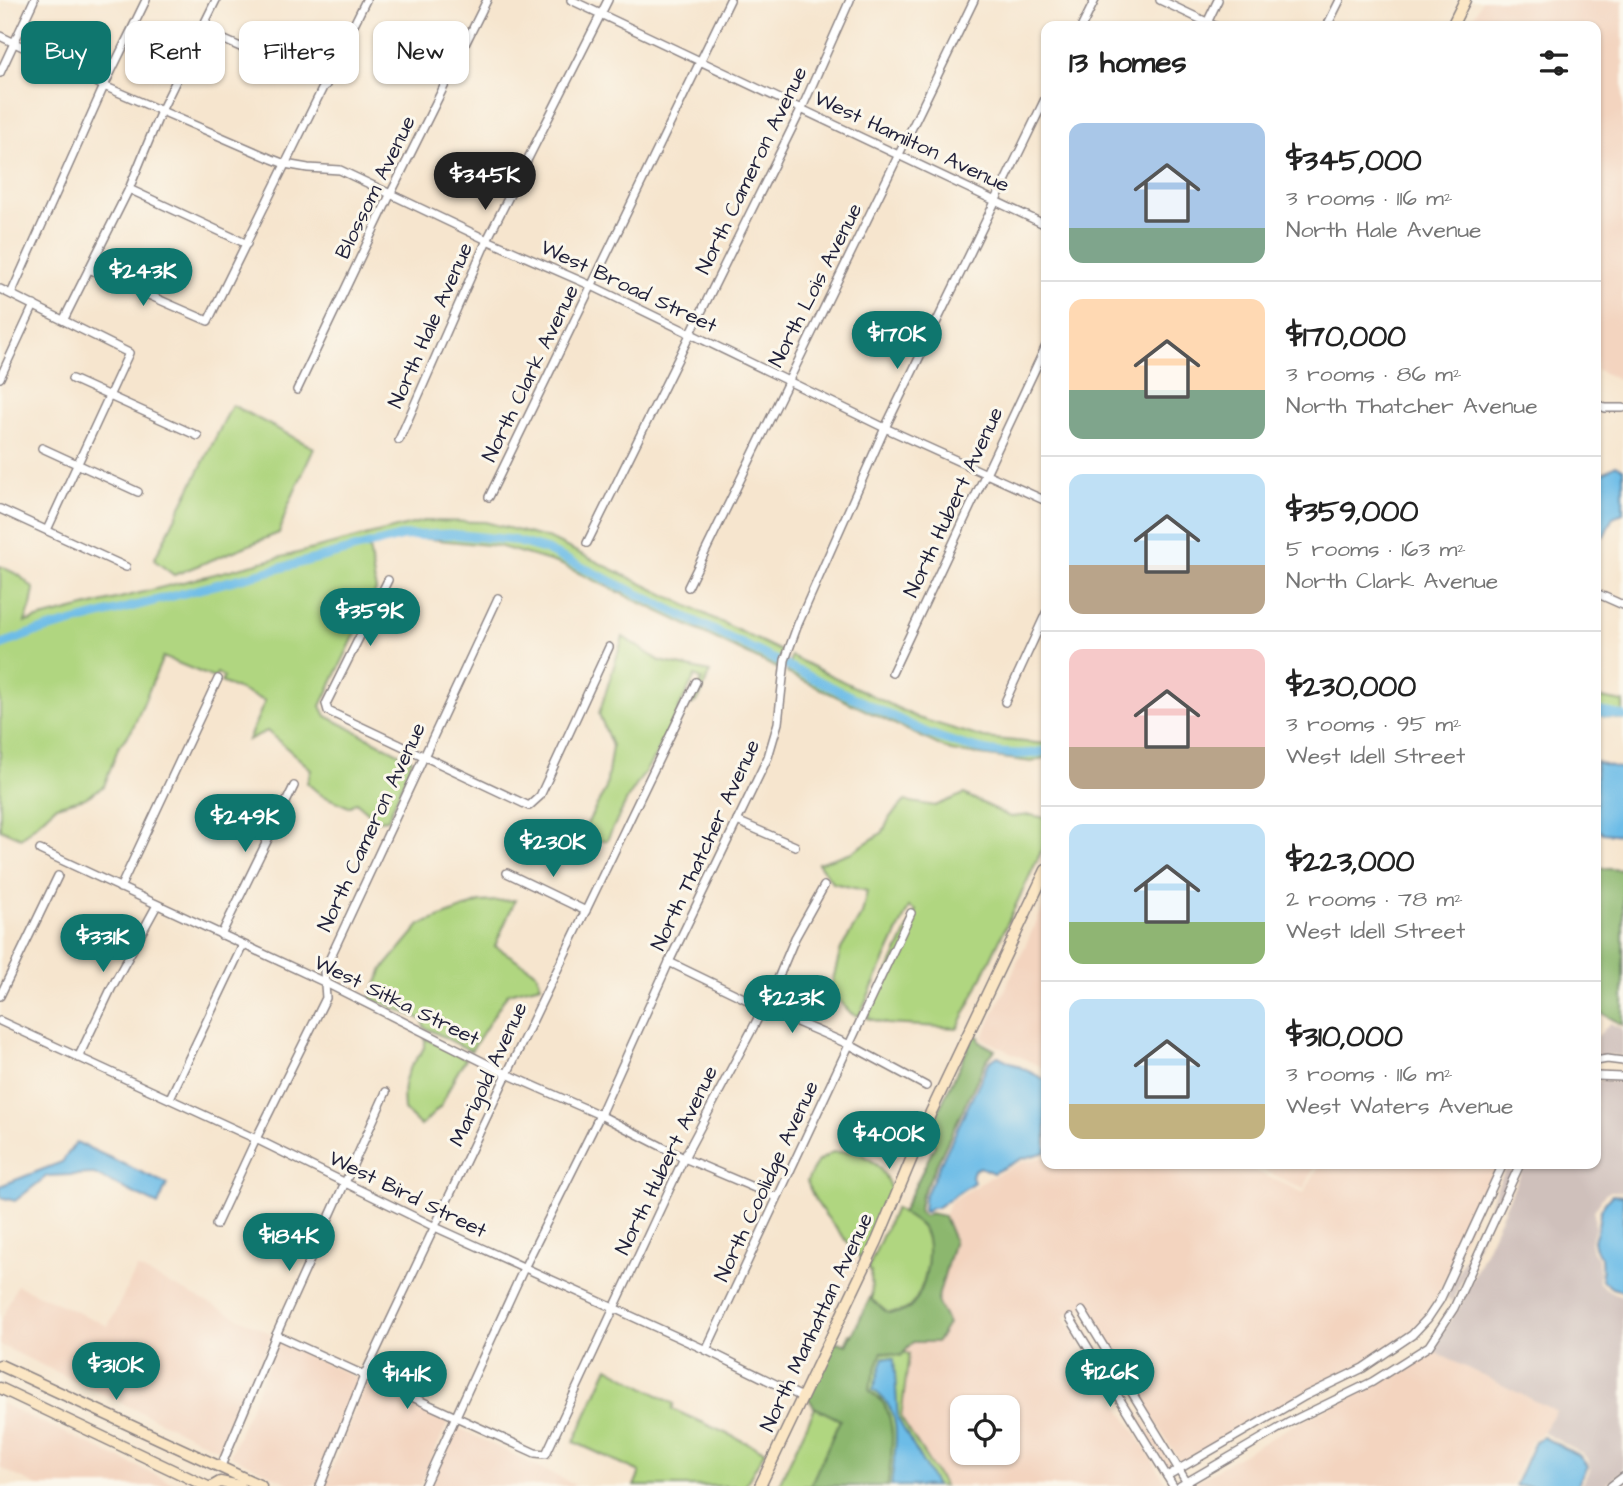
<!DOCTYPE html>
<meta charset="utf-8">
<style>
body{margin:0;font-family:"Architects Daughter",sans-serif;background:#f2f2f2;color:#222;height:100vh;display:flex;flex-direction:column;font-size:26px;white-space:nowrap}
*{box-sizing:border-box;margin:0}
p{font-size:23px;color:#767676}
.icon{flex:none;width:38px;height:38px;fill:none;stroke:currentColor;stroke-width:2;stroke-linecap:round;stroke-linejoin:round}
.map{position:relative;flex:1;overflow:hidden}
.panel{position:absolute;left:1041px;top:21px;width:560px;height:1148px;display:flex;flex-direction:column;background:#fff;border-radius:14px;box-shadow:0 2px 5px #0004}
.panel>*{flex:none}
.hud{position:absolute;left:21px;top:21px;width:665px;height:63px;display:flex;gap:14px}
.controls{position:absolute;left:950px;top:1395px;display:grid;gap:14px}
.controls a{display:grid;place-items:center;width:70px;height:70px;border-radius:14px;background:#fff;box-shadow:0 2px 5px #0004;font-size:35px}
.price{position:absolute;translate:-50% -60px;padding:0 16px;border-radius:24px;background:#0f766e;color:#fff;font-size:23px;line-height:46px;filter:drop-shadow(0 2px 4px #0008)}
.price::after{content:'';position:absolute;left:50%;top:42px;width:21px;height:16px;margin-left:-10px;background:inherit;clip-path:polygon(0 0,100% 0,50% 100%)}
.price.selected{background:#222;color:#fff}
ul{padding:0;list-style:none}
li{display:flex;align-items:center;gap:21px;height:175px;padding:0 28px}
li+li{border-top:2px solid #e0e0e0}
li span{display:grid;place-items:center;flex:none;width:196px;height:140px;border-radius:14px;color:#555}
li>.icon{margin-inline-start:auto}
span .icon{width:84px;height:84px;fill:#fffc;stroke-width:1}
li b{font-size:30px}
h2{display:flex;justify-content:space-between;align-items:center;height:84px;padding:0 28px;font-size:30px}
.tag{padding:0 24px;border-radius:14px;background:#fff;box-shadow:0 2px 5px #0004;font-size:24px;line-height:63px}
.tag.selected{background:#0f766e;color:#fff}
.map>svg:first-child{display:block}
</style>
<div class="map">
<svg width="1623" height="1486" viewBox="0 0 1623 1486">
<rect width="100%" height="100%" fill="#fbf7ec"/>
<filter id="ink" filterUnits="userSpaceOnUse"><feTurbulence type="fractalNoise" baseFrequency=".0143" numOctaves="2"/><feDisplacementMap in="SourceGraphic" scale="14" xChannelSelector="R" yChannelSelector="G"/><feConvolveMatrix kernelMatrix="1 2 1 2 8 2 1 2 1" color-interpolation-filters="sRGB"/></filter>
<filter id="wash" filterUnits="userSpaceOnUse"><feTurbulence type="fractalNoise" baseFrequency=".00686" numOctaves="4" result="noise"/><feDisplacementMap in="SourceGraphic" scale="28" xChannelSelector="R" yChannelSelector="G"/><feGaussianBlur stdDeviation="1.57" result="paint"/><feColorMatrix in="noise" values="0 0 0 0 0 0 0 0 0 0 0 0 0 0 0 0 0 1.4 0 .05"/><feComposite in="paint" operator="in"/></filter>
<g filter="url(#wash)">
<rect width="100%" height="100%" fill="#f6e5ce"/>
<g fill="#f3d4bf" fill-rule="evenodd">
<path d="M1482,0H1623V382L1596,369V26H1469Z"/>
<path d="M1046,901V1069L982,1039Z"/>
<path d="M1046,1156V1164H1240L1304,1193L1320,1164H1498L1436,1298L1425,1316L1410,1332L1362,1364L1304,1392L1180,1462L1083,1305L1076,1310L1172,1467L1169,1469L1071,1312L1064,1317L1168,1486H940L901,1417L900,1395L901,1356L913,1342L936,1301L949,1262L954,1240L944,1216L951,1201L991,1177L1022,1162ZM962,1407H1008V1452H962Z"/>
<path d="M1250,1164H1316L1304,1189Z"/>
<path d="M137,1268L272,1334L222,1451L0,1345V1323L17,1285L108,1326Z"/>
<path d="M278,1341L359,1379L316,1486H294L230,1455Z"/>
<path d="M1430,1350L1557,1411L1541,1434L1532,1440L1511,1486H1195L1193,1483L1290,1427L1373,1386Z"/>
<path d="M366,1382L448,1422L420,1486H325Z"/>
<path d="M0,1403L179,1486H38L0,1468Z"/>
<path d="M455,1426L577,1486H429Z"/>
</g>
<g fill="#cfc0bb">
<path d="M1610,1023L1623,1029V1056L1608,1055L1596,1057V1038Z"/>
<path d="M1607,1080L1623,1082V1192L1611,1191L1604,1195L1594,1211L1595,1229L1590,1242L1592,1252L1598,1258L1599,1283L1611,1292L1623,1296V1471L1603,1486H1581L1590,1468L1588,1460L1582,1453L1542,1432L1556,1411L1430,1350L1460,1306L1525,1164H1596V1081Z"/>
<path d="M1508,1164H1515L1452,1302L1446,1298Z"/>
</g>
<g fill="#b0d680" stroke="#697c5e" stroke-width="2">
<path d="M232,405L314,448L288,506L279,533L174,575L154,560Z"/>
<path d="M424,521L485,522L550,539L783,652L779,669L560,564L498,546L408,537L369,548L376,590L321,706L326,716L412,760L388,819L377,820L356,802L349,807L321,795L307,783L311,769L267,731L248,740L265,701L221,682L224,677L217,673L214,678L163,657L132,730L119,746L104,786L85,798L56,806L21,838L0,829V566L19,575L34,589L31,606L25,622Z"/>
<path d="M623,637L660,661L710,672C704,683 702,702 690,705L702,680L695,676L656,755L628,798L607,840L525,850L516,822L566,829L586,826L606,788L612,746L599,714Z"/>
<path d="M791,656L918,718L984,738L1046,744V757L1032,762L951,751L787,673Z"/>
<path d="M1596,697L1623,702V720L1596,715Z"/>
<path d="M964,794L1010,817L1030,815L1046,818V841L958,1028L887,1024L867,1018L916,911L909,907L859,1016L852,1014L830,991L841,949L862,914L867,891L833,883L818,863L852,852L883,832L890,817L905,801L935,806Z"/>
<path d="M515,900L495,946L536,972L541,985L508,993L471,1051L424,1027L423,1020L370,998L383,969L420,925L480,902Z"/>
<path d="M425,1038L466,1059L455,1076L441,1106L421,1126L404,1110C403,1096 402,1083 409,1070C415,1059 427,1050 425,1038Z"/>
<path d="M833,1152C840,1153 849,1151 856,1153C876,1158 888,1176 892,1195L863,1261C844,1235 816,1211 807,1181L817,1162Z"/>
<path d="M895,1208C904,1214 915,1220 922,1228C936,1245 925,1295 908,1308C903,1313 894,1312 887,1313L872,1300L871,1272L868,1268Z"/>
<path d="M850,1334L909,1354L901,1418L944,1486H778Z"/>
<path d="M608,1367L674,1404L672,1409L765,1451L745,1486H634L640,1472L574,1442Z"/>
</g>
<g fill="#8cb76e" stroke="#576c54" stroke-width="2">
<path d="M1596,868L1623,870V1025L1596,1010Z"/>
<path d="M974,1035L979,1037L980,1042L995,1050L986,1061L921,1197C920,1206 916,1212 925,1216L930,1213L944,1216L954,1240L937,1301L948,1324L937,1342H913L901,1356L882,1352L869,1389C872,1396 880,1398 884,1404C898,1429 890,1459 888,1486H810L840,1420L814,1407L807,1396L834,1341L847,1345L872,1294V1300L888,1313C892,1313 899,1313 904,1311C925,1303 934,1249 924,1230C920,1223 909,1218 902,1213L935,1145L926,1137Z"/>
</g>
<g fill="#6cbce7" stroke="#476f91" stroke-width="2">
<path d="M1616,465L1623,469V513L1613,517L1604,536L1596,538V471L1603,473Z"/>
<path d="M1596,762L1623,769L1621,835L1603,833L1596,828Z"/>
<path d="M998,1056L1046,1080V1152L1021,1159L993,1173L980,1167L974,1170L972,1176L974,1182L936,1208H930L926,1212L923,1211L924,1198L989,1062Z"/>
<path d="M76,1142L167,1184L158,1205L94,1174L47,1176L15,1201L0,1197V1186L62,1162Z"/>
<path d="M1612,1195L1623,1196V1291L1612,1288L1602,1280L1601,1257L1595,1249L1593,1241C1604,1221 1592,1215 1612,1195Z"/>
<path d="M884,1357L894,1359L898,1419L936,1486H891C894,1451 907,1412 873,1390Z"/>
<path d="M1543,1437L1580,1456L1587,1466L1577,1486H1515L1535,1441Z"/>
</g>
<g fill="none" stroke-linecap="round" stroke-linejoin="round">
<g stroke="#6cbce7" stroke-width="9">
<path d="M0,645L35,632L403,536L450,534L512,540L544,549L927,733C964,747 1007,760 1046,751"/>
<path d="M1596,711L1623,716"/>
</g>
</g>
</g>
<g filter="url(#ink)">
<g fill="none" stroke-linecap="round" stroke-linejoin="round">
<g stroke="#8c8484" stroke-width="10">
<g id="street">
<path d="M571,0L1046,225"/>
<path d="M1160,0L1215,26"/>
<path d="M1206,25L1218,0"/>
<path d="M1082,26L1095,0"/>
<path d="M1327,26L1340,0"/>
<path d="M202,30L326,85"/>
<path d="M0,36L104,86L272,159L285,164L308,168L340,170L487,240L592,286L885,428L1046,501"/>
<path d="M0,73L34,0"/>
<path d="M129,189L247,244"/>
<path d="M89,269L208,321L366,0"/>
<path d="M0,289L129,353L47,530"/>
<path d="M11,294L104,86L146,0"/>
<path d="M64,319L129,189L161,111L216,0"/>
<path d="M0,378L34,305"/>
<path d="M72,379L198,436"/>
<path d="M297,390L391,193L487,0"/>
<path d="M1596,403L1605,408H1623"/>
<path d="M399,440L487,240L608,0"/>
<path d="M42,448L138,492"/>
<path d="M489,497L730,0"/>
<path d="M0,509L126,567"/>
<path d="M587,543L802,108L850,0"/>
<path d="M388,580L326,704L328,711L529,806L540,796L609,647"/>
<path d="M688,587C782,390 880,196 974,0"/>
<path d="M1596,593L1623,605"/>
<path d="M892,673L1046,346"/>
<path d="M1005,702L1046,613"/>
<path d="M737,821L795,846"/>
<path d="M40,850L324,982L507,1074L600,1115L684,1158L776,1197"/>
<path d="M507,873L586,911"/>
<path d="M120,888L218,679"/>
<path d="M221,935L294,786"/>
<path d="M669,962L762,1007L850,1045L926,1086"/>
<path d="M0,996L58,876"/>
<path d="M0,1021L256,1139L435,1227L706,1350L802,1397"/>
<path d="M78,1058L112,987L157,905"/>
<path d="M1596,1061L1607,1059L1623,1061"/>
<path d="M1596,1076L1623,1077"/>
<path d="M170,1098L243,945"/>
<path d="M216,1225L256,1139L326,998L324,971L498,598"/>
<path d="M1082,1311L1189,1486"/>
<path d="M1070,1318L1173,1486"/>
<path d="M276,1335L535,1453L546,1454L684,1158L774,988L795,938L824,886"/>
<path d="M706,1350L911,913"/>
<path d="M221,1466L276,1335L386,1092"/>
<path d="M1167,1476L1305,1396L1363,1368L1412,1335L1428,1318L1440,1300L1503,1164"/>
<path d="M320,1486L364,1376L507,1074L696,682"/>
<path d="M424,1486L524,1268L600,1115L669,962L768,757L778,723L785,660L798,624L885,428L1046,97"/>
<path d="M1180,1486L1288,1423L1372,1382L1429,1346L1454,1308L1520,1164"/>
<path d="M1611,1486L1623,1477"/>
</g>
</g>
<g stroke="#8c8484" stroke-width="13">
<g id="secondary">
<path d="M1452,26L1465,0"/>
<path d="M0,1365L261,1486"/>
<path d="M0,1388L206,1486"/>
<path d="M213,1486L220,1482L240,1486"/>
<path d="M760,1486L877,1241L931,1112L1046,870"/>
</g>
</g>
<use href="#street" stroke="#fff" stroke-width="7"/>
<use href="#secondary" stroke="#fbe6c4" stroke-width="10"/>
</g>
</g>
<g text-anchor="middle" stroke-width="6" stroke-linejoin="round" paint-order="stroke">
<g font-size="21" fill="#22223b" stroke="#fbf7ec">
<text transform="translate(912 141) rotate(25)" y="7">West Hamilton Avenue</text>
<text transform="translate(751 170) rotate(-64)" y="7">North Cameron Avenue</text>
<text transform="translate(375 187) rotate(-64)" y="7">Blossom Avenue</text>
<text transform="translate(815 285) rotate(-63)" y="7">North Lois Avenue</text>
<text transform="translate(629 286) rotate(25)" y="7">West Broad Street</text>
<text transform="translate(430 325) rotate(-66)" y="7">North Hale Avenue</text>
<text transform="translate(530 373) rotate(-64)" y="7">North Clark Avenue</text>
<text transform="translate(953 502) rotate(-65)" y="7">North Hubert Avenue</text>
<text transform="translate(371 827) rotate(-65)" y="7">North Cameron Avenue</text>
<text transform="translate(705 845) rotate(-65)" y="7">North Thatcher Avenue</text>
<text transform="translate(397 1000) rotate(26)" y="7">West Sitka Street</text>
<text transform="translate(488 1074) rotate(-65)" y="7">Marigold Avenue</text>
<text transform="translate(666 1160) rotate(-64)" y="7">North Hubert Avenue</text>
<text transform="translate(766 1181) rotate(-65)" y="7">North Coolidge Avenue</text>
<text transform="translate(408 1194) rotate(26)" y="7">West Bird Street</text>
<text transform="translate(816 1322) rotate(-65)" y="7">North Manhattan Avenue</text>
</g>
</g>
</svg>
<div class="controls">
<a><svg class="icon" aria-label="locate" viewBox="0 0 24 24"><circle cx="12" cy="12" r="6"/><path d="M12 2v4M12 18v4M2 12h4M18 12h4"/></svg></a>
</div>
<b class="price selected" style="left:485px;top:212px">$345K</b>
<b class="price" style="left:143px;top:308px">$243K</b>
<b class="price" style="left:897px;top:371px">$170K</b>
<b class="price" style="left:370px;top:648px">$359K</b>
<b class="price" style="left:245px;top:854px">$249K</b>
<b class="price" style="left:553px;top:879px">$230K</b>
<b class="price" style="left:103px;top:974px">$331K</b>
<b class="price" style="left:792px;top:1035px">$223K</b>
<b class="price" style="left:889px;top:1171px">$400K</b>
<b class="price" style="left:289px;top:1273px">$184K</b>
<b class="price" style="left:116px;top:1402px">$310K</b>
<b class="price" style="left:1110px;top:1409px">$126K</b>
<b class="price" style="left:407px;top:1411px">$141K</b>
<div class="hud">
<a class="tag selected">Buy</a>
<a class="tag">Rent</a>
<a class="tag">Filters</a>
<a class="tag">New</a>
</div>
<section class="panel">
<h2>13 homes<svg class="icon" aria-label="filters" viewBox="0 0 24 24"><path d="M4 7h16M4 17h16"/><circle cx="9" cy="7" r="2"/><circle cx="15" cy="17" r="2"/></svg></h2>
<ul>
<li><span style="background:linear-gradient(#a9c7e8 75%,#7fa58c 0)"><svg class="icon" aria-label="home" viewBox="0 0 24 24"><path d="M3 11l9-7 9 7M6 9v11h12V9"/></svg></span><div><b>$345,000</b><p>3 rooms · 116 m²</p><p>North Hale Avenue</p></div></li>
<li><span style="background:linear-gradient(#ffd9b3 65%,#7fa58c 0)"><svg class="icon" aria-label="home" viewBox="0 0 24 24"><path d="M3 11l9-7 9 7M6 9v11h12V9"/></svg></span><div><b>$170,000</b><p>3 rooms · 86 m²</p><p>North Thatcher Avenue</p></div></li>
<li><span style="background:linear-gradient(#bfe0f5 65%,#b9a48a 0)"><svg class="icon" aria-label="home" viewBox="0 0 24 24"><path d="M3 11l9-7 9 7M6 9v11h12V9"/></svg></span><div><b>$359,000</b><p>5 rooms · 163 m²</p><p>North Clark Avenue</p></div></li>
<li><span style="background:linear-gradient(#f6c9c9 70%,#b9a48a 0)"><svg class="icon" aria-label="home" viewBox="0 0 24 24"><path d="M3 11l9-7 9 7M6 9v11h12V9"/></svg></span><div><b>$230,000</b><p>3 rooms · 95 m²</p><p>West Idell Street</p></div></li>
<li><span style="background:linear-gradient(#bfe0f5 70%,#8fb573 0)"><svg class="icon" aria-label="home" viewBox="0 0 24 24"><path d="M3 11l9-7 9 7M6 9v11h12V9"/></svg></span><div><b>$223,000</b><p>2 rooms · 78 m²</p><p>West Idell Street</p></div></li>
<li><span style="background:linear-gradient(#bfe0f5 75%,#c2b280 0)"><svg class="icon" aria-label="home" viewBox="0 0 24 24"><path d="M3 11l9-7 9 7M6 9v11h12V9"/></svg></span><div><b>$310,000</b><p>3 rooms · 116 m²</p><p>West Waters Avenue</p></div></li>
</ul>
</section>
</div>
